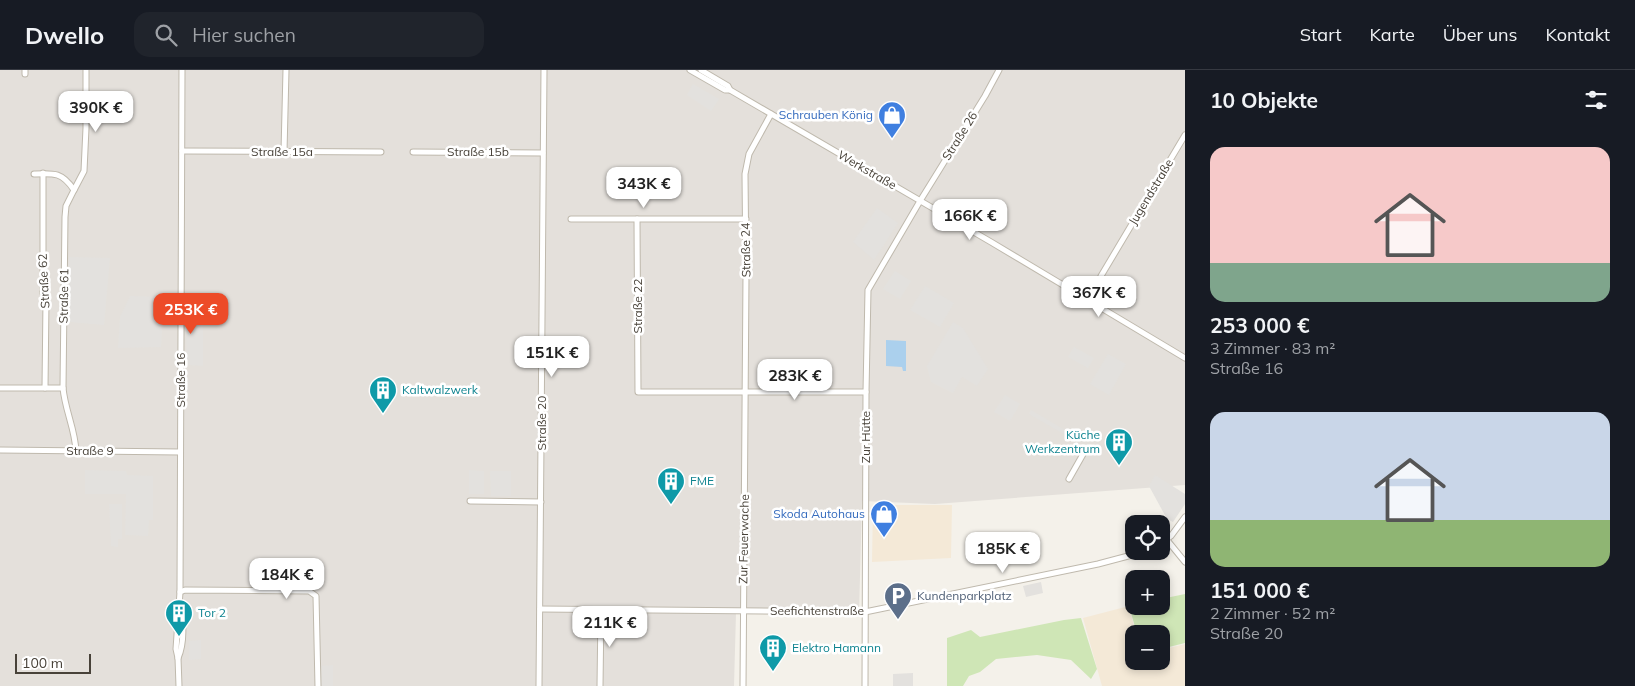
<!DOCTYPE html>
<html lang="de">
<meta charset="utf-8">
<style>
body{margin:0;font-family:Mulish,sans-serif;background:#20242c;color:#f1f3f6;height:100vh;display:flex;flex-direction:column;font-size:19px;white-space:nowrap}
*{box-sizing:border-box;margin:0}
p{font-size:16px;color:#9ea1a6}
.icon{flex:none;width:28px;height:28px;fill:none;stroke:currentColor;stroke-width:2;stroke-linecap:round;stroke-linejoin:round}
.map{position:relative;flex:1;overflow:hidden}
.details{display:flex;flex-direction:column;background:#171b24;width:450px}
.details>*{flex:none}
.controls{position:absolute;left:1125px;top:445px;display:grid;gap:10px}
.controls a{display:grid;place-items:center;width:45px;height:45px;border-radius:10px;background:#171b24;box-shadow:0 2px 8px #0003;font-size:25px}
.scale{position:absolute;left:15px;bottom:12px;width:76px;box-sizing:border-box;padding-left:5px;border:2px solid #484239;border-top:0;font-size:14px;line-height:18px;white-space:nowrap;color:#484239;-webkit-text-stroke:4px #fff;paint-order:stroke}
.price{position:absolute;translate:-50% -42px;padding:0 11px;border-radius:10px;background:#fff;color:#222;font-size:16px;line-height:32px;filter:drop-shadow(0 1px 2px #0008)}
.price::after{content:'';position:absolute;left:50%;top:30px;width:15px;height:11px;margin-left:-8px;background:inherit;clip-path:polygon(0 0,100% 0,50% 100%)}
.price.selected{background:#ed4b28;color:#fff}
ul{padding:0;list-style:none}
li{display:grid;align-content:center;gap:10px;height:265px;padding:0 25px}
li span{display:grid;place-items:center;height:155px;border-radius:15px;color:#555}
li>.icon{margin-inline-start:auto}
span .icon{width:90px;height:90px;fill:#fffc;stroke-width:1}
li b{font-size:21px}
h2{display:flex;justify-content:space-between;align-items:center;height:60px;padding:0 25px;font-size:21px}
header{display:flex;align-items:center;gap:30px;box-sizing:border-box;height:70px;padding:0 25px;background:#171b24;border-bottom:1px solid #363941}
header strong{font-size:24px}
nav{display:flex;gap:28px;margin-inline-start:auto;font-size:18px}
.search{width:350px;height:45px;background:#20242c;display:flex;align-items:center;gap:12px;box-sizing:border-box;padding:0 18px;border-radius:15px;color:#9ea1a6;font-size:19px}
main{display:flex;flex:1;min-height:0}
.map>svg:first-child{display:block}
</style>
<header>
<strong>Dwello</strong>
<div class="search"><svg class="icon" aria-label="search" viewBox="0 0 24 24"><circle cx="10" cy="10" r="6"/><path d="M15 15l6 6"/></svg>Hier suchen</div>
<nav><a>Start</a><a>Karte</a><a>Über uns</a><a>Kontakt</a></nav>
</header>
<main>
<div class="map">
<svg width="1185" height="616" viewBox="0 0 1185 616">
<rect width="100%" height="100%" fill="#f4f1ea"/>
<g fill="#f4e9d7">
<path d="M873,435H952L951,488L872,492Z"/>
<path d="M1129,536L1136,564H1134V591H1161V580L1185,574V616H1102L1083,548Z"/>
</g>
<path fill="#e4e0db" d="M0,0H1185V415L935,434L862,431L859,545L736,543L734,616H0Z"/>
<g fill="#cfe6b6">
<path d="M1185,524V573L1161,579V564H1137L1129,536H1161V529Z"/>
<path d="M1081,548L1097,599L1091,609L1071,590L1037,585L996,589L980,602L969,606L963,616H947V568L971,560L980,567L1064,550Z"/>
</g>
<g fill="#e3e1de">
<path d="M693,14L719,29L711,41L687,25Z"/>
<path d="M877,138L898,153L874,190L853,172Z"/>
<path d="M69,187L110,188L104,255L69,252Z"/>
<path d="M895,201L911,211L900,229L883,219Z"/>
<path d="M925,216L954,233L940,257L910,240Z"/>
<path d="M187,223H203V296L186,295Z"/>
<path d="M130,226L164,227L161,277L118,278L120,247Z"/>
<path d="M953,252L963,258L988,299L977,316L962,307L953,323L931,312L927,296Z"/>
<path d="M1074,277L1094,288L1088,298L1068,287Z"/>
<path d="M1108,284L1126,294L1109,325L1090,314Z"/>
<path d="M1005,325L1020,334L1010,351L994,342Z"/>
<path d="M1031,340L1070,363L1069,367L1029,344Z"/>
<path d="M85,400L126,401L127,405L153,406V450H149L148,466L125,465L126,424H85Z"/>
<path d="M469,400L484,401V424H469Z"/>
<path d="M490,401H511V426H491Z"/>
<path d="M1155,405L1185,424V434L1173,452L1167,449L1149,416Z"/>
<path d="M109,434H122V469H118V477L111,476Z"/>
<path d="M1041,512L1043,523L1026,527L1023,516Z"/>
<path d="M201,570V589L189,590V571Z"/>
<path d="M333,595V616H321L322,596Z"/>
<path d="M913,603V616H893V604Z"/>
</g>
<path fill="#abd0ed" d="M886,270L906,271V301H903L902,297L886,296Z"/>
<g fill="none" stroke-linecap="round" stroke-linejoin="round">
<g stroke="#bfb9ad" stroke-width="7">
<g id="minor">
<path d="M690,0L725,20H730L991,172L1185,288"/>
<path d="M701,0L728,16L730,20"/>
<path d="M25,4V0"/>
<path d="M182,81L381,82"/>
<path d="M284,82L286,0"/>
<path d="M413,82L543,83"/>
<path d="M43,103V223L46,230L45,318"/>
<path d="M34,104C54,103 62,102 74,120L66,136L65,147L63,318C65,340 75,359 76,381"/>
<path d="M74,120L84,101L86,58V0"/>
<path d="M571,149H746"/>
<path d="M637,149L638,322H866"/>
<path d="M1099,212L1101,206L1185,65"/>
<path d="M1088,230L1101,210"/>
<path d="M0,318H63"/>
<path d="M0,380L180,382"/>
<path d="M1069,409L1086,379"/>
<path d="M470,431L541,432"/>
<path d="M1167,470L1185,492"/>
<path d="M1161,473L1171,466L1185,447"/>
<path d="M180,522L185,520L309,521L316,526L318,616"/>
<path d="M540,539L865,542L1098,494L1147,481"/>
<path d="M178,588C185,572 183,552 181,535"/>
<path d="M179,616L178,588L176,579L180,522L182,0"/>
<path d="M539,616L544,0"/>
<path d="M600,616L601,540"/>
<path d="M743,616L746,205L745,104L749,84L771,44"/>
<path d="M865,616L866,322L868,220L920,131L985,26L999,0"/>
</g>
</g>
<use href="#minor" stroke="#fff" stroke-width="5"/>
</g>
<defs>
<g id="shop-pin" transform="scale(1.4375)"><path d="M0 17L-7.5 6A9.5 9.5 0 1 1 7.5 6Z" fill="#3f7fe0" stroke="#fff"/><path d="M-5-2.5h2.3a2.7 3.5 0 0 1 5.4 0H5L5.5 6h-11ZM-1.5-2.5h3a1.5 2.3 0 0 0-3 0Z" fill="#fff"/></g>
<g id="building-pin" transform="scale(1.4375)"><path d="M0 17L-7.5 6A9.5 9.5 0 1 1 7.5 6Z" fill="#0f9aa8" stroke="#fff"/><path d="M-4-6H4V6H1V3H-1V6H-4ZM-2.5-4.3h1.7v1.8h-1.7ZM.8-4.3h1.7v1.8H.8ZM-2.5-1h1.7V.8h-1.7ZM.8-1h1.7V.8H.8Z" fill="#fff"/></g>
<g id="parking-pin" transform="scale(1.4375)"><path d="M0 17L-7.5 6A9.5 9.5 0 1 1 7.5 6Z" fill="#5c6f8a" stroke="#fff"/><path d="M-3.5-5.5H1a3.5 3.5 0 0 1 0 7H-1V5.5H-3.5ZM-1-3.4V-.6H.8a1.4 1.4 0 0 0 0-2.8Z" fill="#fff"/></g>
</defs>
<g fill-rule="evenodd">
<use href="#shop-pin" x="892" y="45"/>
<use href="#building-pin" x="383" y="320"/>
<use href="#building-pin" x="1119" y="372"/>
<use href="#building-pin" x="671" y="411"/>
<use href="#shop-pin" x="884" y="444"/>
<use href="#parking-pin" x="898" y="526"/>
<use href="#building-pin" x="179" y="543"/>
<use href="#building-pin" x="773" y="578"/>
</g>
<g text-anchor="middle" stroke-width="5" stroke-linejoin="round" paint-order="stroke">
<g font-size="12" fill="#366cbe" stroke="#fff" text-anchor="end">
<text x="873" y="49">Schrauben König</text>
<text x="865" y="448">Skoda Autohaus</text>
</g>
<g font-size="12" fill="#484239" stroke="#fff">
<text transform="translate(960 66) rotate(-58)" y="4">Straße 26</text>
<text x="282" y="86">Straße 15a</text>
<text x="478" y="86">Straße 15b</text>
<text transform="translate(867 100) rotate(30)" y="4">Werkstraße</text>
<text transform="translate(1151 122) rotate(-59)" y="4">Jugendstraße</text>
<text transform="translate(746 180) rotate(-91)" y="4">Straße 24</text>
<text transform="translate(44 211) rotate(-93)" y="4">Straße 62</text>
<text transform="translate(64 226) rotate(-89)" y="4">Straße 61</text>
<text transform="translate(638 236) rotate(-90)" y="4">Straße 22</text>
<text transform="translate(181 310) rotate(-90)" y="4">Straße 16</text>
<text transform="translate(542 353) rotate(-90)" y="4">Straße 20</text>
<text transform="translate(866 367) rotate(-90)" y="4">Zur Hütte</text>
<text x="90" y="385">Straße 9</text>
<text transform="translate(744 469) rotate(-89)" y="4">Zur Feuerwache</text>
<text x="817" y="545">Seefichtenstraße</text>
</g>
<g font-size="12" fill="#0d838f" stroke="#fff" text-anchor="start">
<text x="402" y="324">Kaltwalzwerk</text>
<text x="1100" y="369" text-anchor="end">Küche<tspan x="1100" dy="14">Werkzentrum</tspan></text>
<text x="690" y="415">FME</text>
<text x="198" y="547">Tor 2</text>
<text x="792" y="582">Elektro Hamann</text>
</g>
<g font-size="12" fill="#4e5e75" stroke="#fff" text-anchor="start">
<text x="917" y="530">Kundenparkplatz</text>
</g>
</g>
</svg>
<div class="controls">
<a><svg class="icon" aria-label="locate" viewBox="0 0 24 24"><circle cx="12" cy="12" r="6"/><path d="M12 2v4M12 18v4M2 12h4M18 12h4"/></svg></a>
<a>+</a>
<a>−</a>
</div>
<div class="scale">100 m</div>
<b class="price" style="left:96px;top:63px">390K €</b>
<b class="price" style="left:644px;top:139px">343K €</b>
<b class="price" style="left:970px;top:171px">166K €</b>
<b class="price" style="left:1099px;top:248px">367K €</b>
<b class="price selected" style="left:191px;top:265px">253K €</b>
<b class="price" style="left:552px;top:308px">151K €</b>
<b class="price" style="left:795px;top:331px">283K €</b>
<b class="price" style="left:1003px;top:504px">185K €</b>
<b class="price" style="left:287px;top:530px">184K €</b>
<b class="price" style="left:610px;top:578px">211K €</b>
</div>
<section class="details">
<h2>10 Objekte<svg class="icon" aria-label="filters" viewBox="0 0 24 24"><path d="M4 7h16M4 17h16"/><circle cx="9" cy="7" r="2"/><circle cx="15" cy="17" r="2"/></svg></h2>
<ul>
<li><span style="background:linear-gradient(#f6c9c9 75%,#7fa58c 0)"><svg class="icon" aria-label="home" viewBox="0 0 24 24"><path d="M3 11l9-7 9 7M6 9v11h12V9"/></svg></span><div><b>253 000 €</b><p>3 Zimmer · 83 m²</p><p>Straße 16</p></div></li>
<li><span style="background:linear-gradient(#c9d6e8 70%,#8fb573 0)"><svg class="icon" aria-label="home" viewBox="0 0 24 24"><path d="M3 11l9-7 9 7M6 9v11h12V9"/></svg></span><div><b>151 000 €</b><p>2 Zimmer · 52 m²</p><p>Straße 20</p></div></li>
</ul>
</section>
</main>
